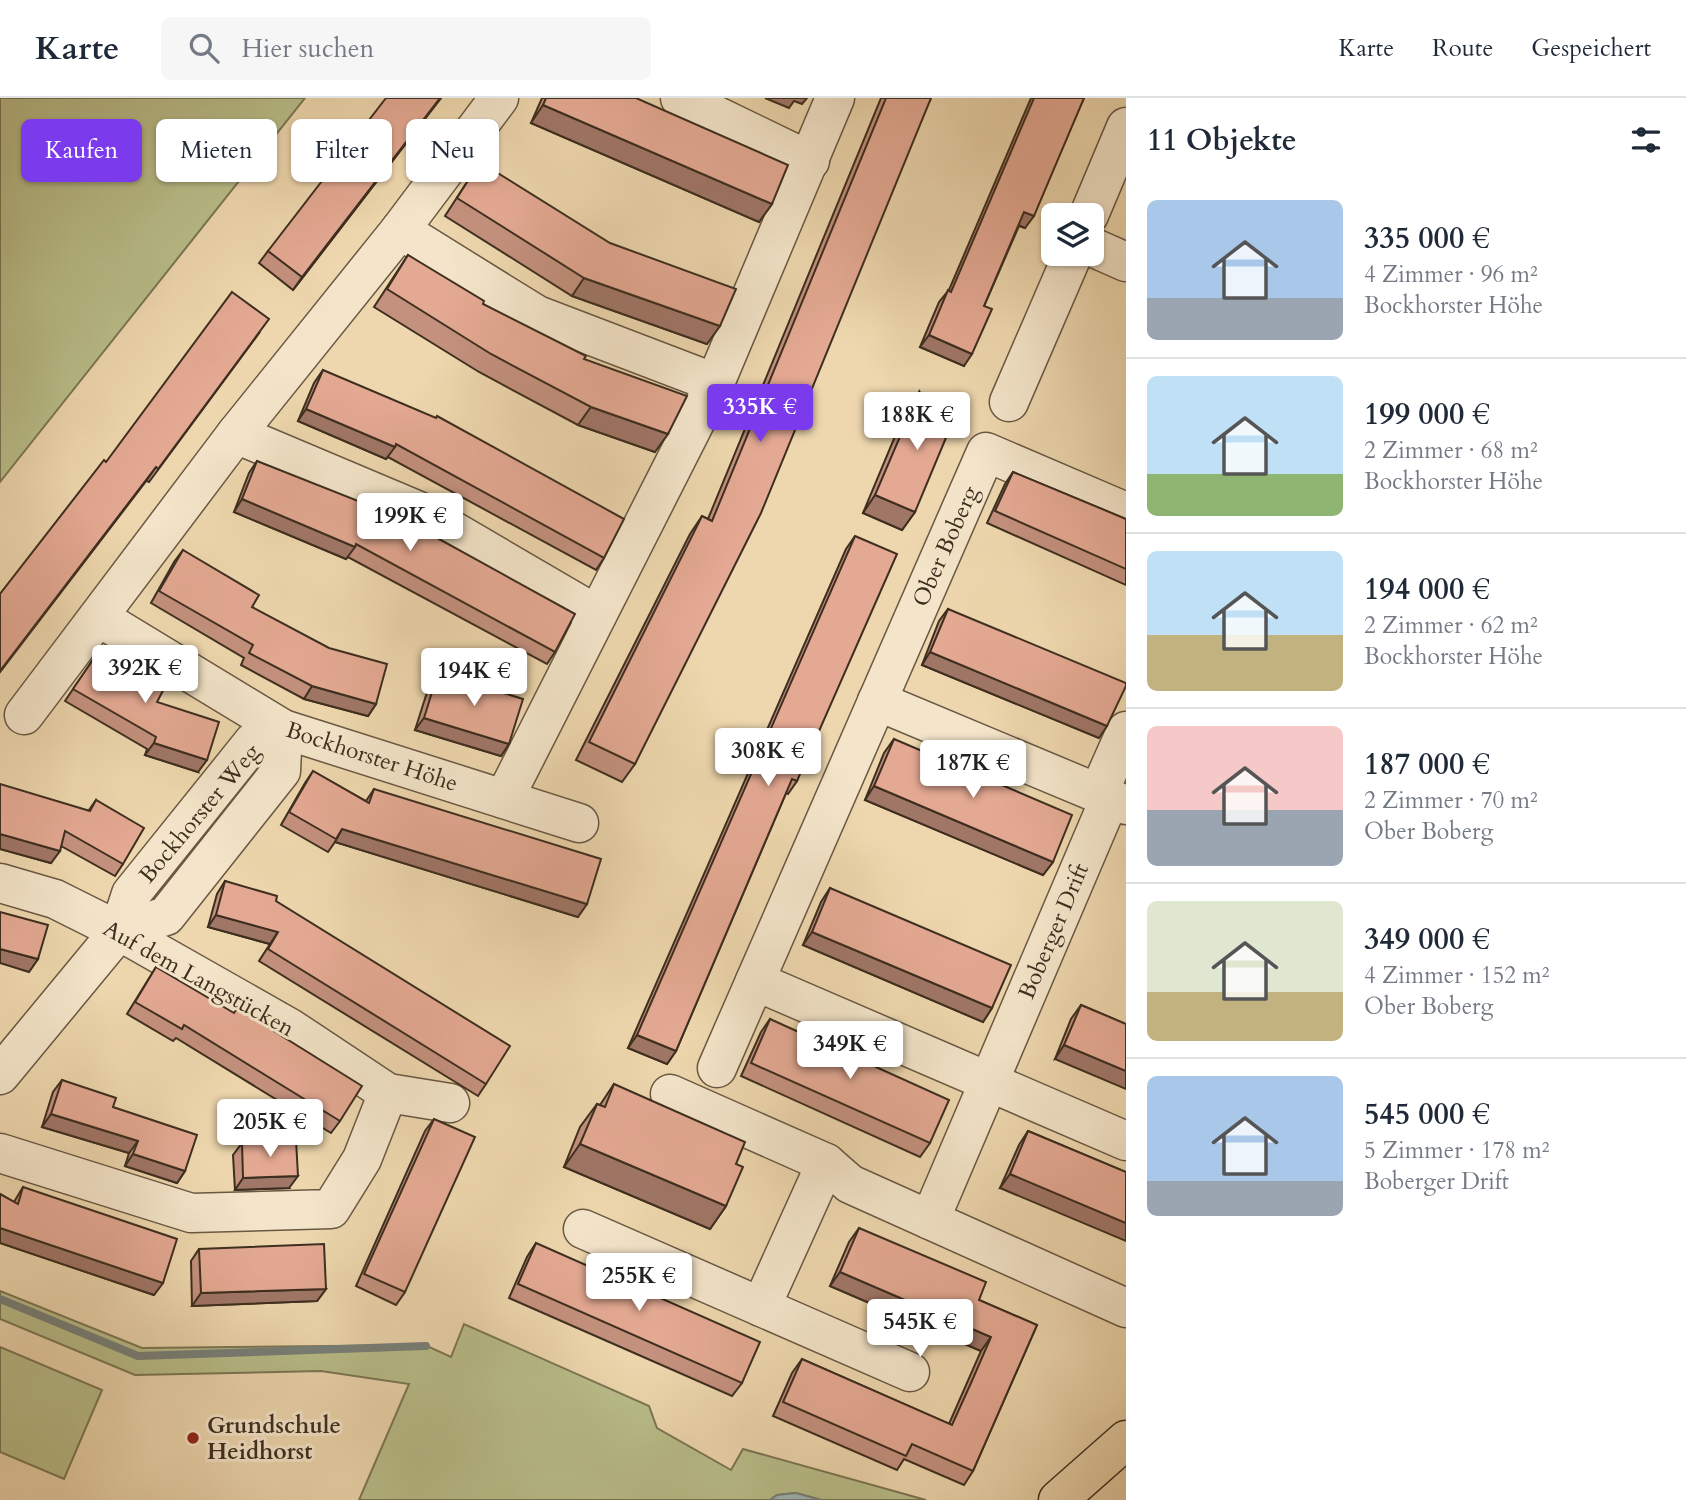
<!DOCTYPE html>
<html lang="de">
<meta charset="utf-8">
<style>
body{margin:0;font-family:Cardo,serif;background:#f6f6f7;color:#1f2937;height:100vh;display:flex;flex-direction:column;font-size:26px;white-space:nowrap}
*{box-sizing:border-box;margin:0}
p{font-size:23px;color:#747a83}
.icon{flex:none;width:38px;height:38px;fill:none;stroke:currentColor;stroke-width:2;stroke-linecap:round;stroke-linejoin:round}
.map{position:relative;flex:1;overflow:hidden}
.side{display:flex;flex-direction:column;background:#fff;width:560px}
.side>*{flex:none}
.hud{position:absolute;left:21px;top:21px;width:665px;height:63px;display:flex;gap:14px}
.fabs{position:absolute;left:1041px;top:105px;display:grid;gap:14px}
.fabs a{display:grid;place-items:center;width:63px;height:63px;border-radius:10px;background:#fff;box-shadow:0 2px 5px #0004;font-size:35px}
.price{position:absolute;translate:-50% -60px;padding:0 16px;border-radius:7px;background:#fff;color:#222;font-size:23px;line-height:46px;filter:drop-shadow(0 2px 4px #0008)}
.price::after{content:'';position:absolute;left:50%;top:42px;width:21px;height:16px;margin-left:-10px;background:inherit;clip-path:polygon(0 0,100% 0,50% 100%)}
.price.current{background:#7c3aed;color:#fff}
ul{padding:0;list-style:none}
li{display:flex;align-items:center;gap:21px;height:175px;padding:0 21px}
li+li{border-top:2px solid #e0e1e3}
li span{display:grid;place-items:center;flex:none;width:196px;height:140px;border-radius:10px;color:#555}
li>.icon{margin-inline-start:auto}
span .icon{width:84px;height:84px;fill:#fffc;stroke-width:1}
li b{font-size:30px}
h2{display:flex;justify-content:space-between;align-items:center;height:84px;padding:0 21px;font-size:30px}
.chip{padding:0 24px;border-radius:10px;background:#fff;box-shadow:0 2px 5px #0004;font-size:24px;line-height:63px}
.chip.current{background:#7c3aed;color:#fff}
header{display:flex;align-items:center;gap:42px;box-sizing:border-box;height:98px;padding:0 35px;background:#fff;border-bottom:2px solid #e0e1e3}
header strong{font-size:33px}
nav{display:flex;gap:38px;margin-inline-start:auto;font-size:24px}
.search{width:490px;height:63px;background:#f6f6f7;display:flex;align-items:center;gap:18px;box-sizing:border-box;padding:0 24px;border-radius:10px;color:#747a83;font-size:26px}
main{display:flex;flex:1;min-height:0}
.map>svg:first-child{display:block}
</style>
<header>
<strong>Karte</strong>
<div class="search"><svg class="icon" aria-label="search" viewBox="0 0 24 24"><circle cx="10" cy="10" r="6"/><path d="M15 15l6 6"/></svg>Hier suchen</div>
<nav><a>Karte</a><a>Route</a><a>Gespeichert</a></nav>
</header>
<main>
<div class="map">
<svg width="1126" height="1402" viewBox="0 0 1126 1402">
<rect width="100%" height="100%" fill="#eed7ae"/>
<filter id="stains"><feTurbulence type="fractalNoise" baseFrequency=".00286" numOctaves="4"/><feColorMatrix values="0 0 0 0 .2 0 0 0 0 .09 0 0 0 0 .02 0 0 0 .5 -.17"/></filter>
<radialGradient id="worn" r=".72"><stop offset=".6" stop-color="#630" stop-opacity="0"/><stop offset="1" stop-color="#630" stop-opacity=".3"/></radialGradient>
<g fill="#b9be8a" stroke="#7b7654" stroke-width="2">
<path d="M0,0H305L0,384Z"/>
<path d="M0,1193L142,1250L425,1247L451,1259L464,1226L649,1308L657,1330L731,1372L743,1351L926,1402H821L796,1395L777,1397L770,1402H359L409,1286L321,1273L135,1277L0,1221Z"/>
<path d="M0,1249L102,1292L64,1381L0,1354Z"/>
</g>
<path fill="#9eb7b6" stroke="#77807a" stroke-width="2" d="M796,1395L821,1402H770L777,1397Z"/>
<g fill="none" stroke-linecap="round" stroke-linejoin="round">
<path stroke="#77807a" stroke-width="8" d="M0,1201L138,1258L426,1248"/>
<g stroke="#695843" stroke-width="41">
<g id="minor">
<path d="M680,0L810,63"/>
<path d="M1089,117L1126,29"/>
<path d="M400,132L537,217L715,285"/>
<path d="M1092,149L1126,164"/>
<path d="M1009,304L1073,156"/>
<path d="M236,336L421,414L597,517"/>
<path d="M100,520L283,631L579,725"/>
<path d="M877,603L1126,707"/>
<path d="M24,617L236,336L400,132L499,0"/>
<path d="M1098,696L1126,633"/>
<path d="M504,701L715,285L835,0"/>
<path d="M0,785L55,801L119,833L290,930L388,995L450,1005"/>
<path d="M755,883L1126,1043"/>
<path d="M717,970L986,354L1126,414"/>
<path d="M0,977L119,833L131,796L254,643L283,631L281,673L166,818L119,833"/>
<path d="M670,996L826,1065L850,1086L1126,1210"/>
<path d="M0,1055L191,1115L331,1111L362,1061L388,995"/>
<path d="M930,1122L1110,700"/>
<path d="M583,1131L910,1274"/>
<path d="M761,1209L826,1065"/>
</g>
</g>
<g stroke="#3d2e1f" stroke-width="41">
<path id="major" d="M1058,1402L1126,1342"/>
</g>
<use href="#minor" stroke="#f4e5ca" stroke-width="38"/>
<use href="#major" stroke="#eed7ae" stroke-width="38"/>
</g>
<g fill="#c4917e" stroke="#3d2e1f" stroke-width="2">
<path d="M441,0L293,192L259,165L268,153Z"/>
<path d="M542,0H636L772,106L759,124L531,25Z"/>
<path d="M881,0H931L635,666L622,684L576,662L690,436L702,418L708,421Z"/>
<path d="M1031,0H1084L1025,130L1019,128L984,208L964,268L920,249L939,204L949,192Z"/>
<path d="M480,64L707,246L572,198L445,118Z"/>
<path d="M408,157L483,206L655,354L578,327L479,274L374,209Z"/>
<path d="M260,234L149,384L106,364Z"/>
<path d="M323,272L604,460L596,472L388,359L386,361L298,323L314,285Z"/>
<path d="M919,294L915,414L902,432L863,415L906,312Z"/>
<path d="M257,363L555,554L547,566L348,459L346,461L234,414L249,375Z"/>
<path d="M1013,374L1126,421V487L987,425L1005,386Z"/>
<path d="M855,438L797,683L788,696L786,695L676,953L667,966L628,950L846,451Z"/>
<path d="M183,452L252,509L376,606L368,618L304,601L241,567L244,560L151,505L174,464Z"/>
<path d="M948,511L1099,640L922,567L939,523Z"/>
<path d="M101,550L157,604L198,674L145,657L147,651L65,603Z"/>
<path d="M438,575L509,646L501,658L415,632L429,588Z"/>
<path d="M894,641L1053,764L1043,777L865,702L884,655Z"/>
<path d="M313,673L366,703L374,691L578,819L335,744L328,754L281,727L305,685Z"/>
<path d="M96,702L123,766L115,778L61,748L51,765L0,751L89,712Z"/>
<path d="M225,783L276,803L486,986L478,998L259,863L270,846L208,829L217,796Z"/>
<path d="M830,790L992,910L983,924L803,847L821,804Z"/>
<path d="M156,869L340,1023L331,1035L176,940L173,943L127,916Z"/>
<path d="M1081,907L1126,926L1055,961L1071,921Z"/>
<path d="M770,921L930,1045L920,1059L741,978L761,934Z"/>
<path d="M62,982L113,1009L185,1073L177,1085L125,1068L129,1055L42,1029L53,994Z"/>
<path d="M614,986L736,1066L726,1108L710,1131L564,1069L580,1029L597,1006L600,1007Z"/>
<path d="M434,1021L405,1194L396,1207L356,1188L425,1033Z"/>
<path d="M1028,1033L1126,1074L1000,1090L1019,1047Z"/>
<path d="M242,1045L289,1090L235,1092L233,1057Z"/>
<path d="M23,1089L154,1197L0,1145V1096L14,1104Z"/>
<path d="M859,1130L979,1202L1037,1227L973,1373L964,1387L904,1361L897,1372L773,1318L792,1275L802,1261L949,1326L981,1253L830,1188L849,1144Z"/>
<path d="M536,1145L742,1285L732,1298L509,1200L527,1159Z"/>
<path d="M199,1151L326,1191L317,1203L192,1208L191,1163Z"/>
</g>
<g fill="#a07667" stroke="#3d2e1f" stroke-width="2">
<path d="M440,0H441L293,192L302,179Z"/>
<path d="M765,0H807L802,6L794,3L789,10Z"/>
<path d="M543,7L772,106L759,124L531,25Z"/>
<path d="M1024,114L1034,118L1025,130L1016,126Z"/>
<path d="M584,180L720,228L707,246L572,198Z"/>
<path d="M929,237L972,256L964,268L920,249Z"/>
<path d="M591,309L668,336L655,354L578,327Z"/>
<path d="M306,311L395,349L386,361L298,323Z"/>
<path d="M156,369L147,382L0,574V573Z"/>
<path d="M875,397L915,414L902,432L863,415Z"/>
<path d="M242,401L355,449L346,461L234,414Z"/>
<path d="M930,554L1107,628L1099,640L922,567Z"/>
<path d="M312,588L376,606L368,618L304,601Z"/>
<path d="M424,620L509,646L501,658L415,632Z"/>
<path d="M154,645L207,662L198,674L145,657Z"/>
<path d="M874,688L1053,764L1043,777L865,702Z"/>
<path d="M342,731L587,806L578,819L335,744Z"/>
<path d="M0,736L60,753L51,765L0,751Z"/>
<path d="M216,817L278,834L270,846L208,829Z"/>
<path d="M812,834L992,910L983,924L803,847Z"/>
<path d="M0,851L38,861L29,874L0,865Z"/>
<path d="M637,937L676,953L667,966L628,950Z"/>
<path d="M1064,947L1126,973V991L1055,961Z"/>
<path d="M51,1016L138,1043L129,1055L42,1029Z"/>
<path d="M580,1046L726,1108L710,1131L564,1069Z"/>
<path d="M133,1056L185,1073L177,1085L125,1068Z"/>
<path d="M1010,1076L1126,1125V1143L1000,1090Z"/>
<path d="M298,1078L289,1090L235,1092L243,1080Z"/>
<path d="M0,1130L163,1185L154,1197L0,1145Z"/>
<path d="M840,1174L991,1239L981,1253L830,1188Z"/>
<path d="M326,1191L317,1203L192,1208L201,1195Z"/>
</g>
<g fill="#e4a993" stroke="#3d2e1f" stroke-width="2">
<path d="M386,0H440L302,179L268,153Z"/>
<path d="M546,0H636L788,67L772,106L543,7Z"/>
<path d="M886,0H931L761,415L635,666L589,644L702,418L712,423Z"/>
<path d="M1034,0H1084L1034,118L1024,114L984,208L992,211L972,256L929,237L948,192L951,194Z"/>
<path d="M480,64L610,145L736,191L720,228L584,180L457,100Z"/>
<path d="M408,157L484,203L483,206L586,258L584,261L687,298L668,336L591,309L491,256L387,191Z"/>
<path d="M232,194L269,221L158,371L156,369L0,573V496L104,362L106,364Z"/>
<path d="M323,272L436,320L437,318L624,421L604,460L396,346L395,349L306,311Z"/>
<path d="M919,294L958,311L915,414L875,397Z"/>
<path d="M257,363L401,420L575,516L555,554L356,446L355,449L242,401Z"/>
<path d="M1013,374L1126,421V471L995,413Z"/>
<path d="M855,438L897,456L797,683L792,681L676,953L637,937Z"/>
<path d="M183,452L259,497L252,509L329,550L387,566L376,606L312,588L249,555L253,547L159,493Z"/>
<path d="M948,511L1126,585V588L1107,628L930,554Z"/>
<path d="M101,550L166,587L157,604L219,624L207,662L154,645L156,639L73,591Z"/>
<path d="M438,575L523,601L509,646L424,620Z"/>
<path d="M894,641L1072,717L1053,764L874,688Z"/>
<path d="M313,673L369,705L374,691L601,761L587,806L342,731L336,741L289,714Z"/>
<path d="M0,686L90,713L96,702L144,730L123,766L65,733L60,753L0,736Z"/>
<path d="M225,783L277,798L276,803L510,948L486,986L268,851L278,834L216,817Z"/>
<path d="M830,790L1011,867L992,910L812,834Z"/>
<path d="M0,814L48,827L38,861L0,851Z"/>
<path d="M156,869L234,915L237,910L362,988L340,1023L184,927L182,931L135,904Z"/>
<path d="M1081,907L1126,926V973L1064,947Z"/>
<path d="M770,921L949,1002L930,1045L751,965Z"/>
<path d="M62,982L116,1000L113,1009L197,1037L185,1073L133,1056L138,1043L51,1016Z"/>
<path d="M614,986L745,1044L736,1066L743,1069L726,1108L580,1046L597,1006L605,1009Z"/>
<path d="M434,1021L475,1039L405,1194L364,1176Z"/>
<path d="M1028,1033L1126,1074V1125L1010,1076Z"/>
<path d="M296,1042L298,1078L243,1080L242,1045Z"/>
<path d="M23,1089L177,1141L163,1185L0,1130V1096L18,1106Z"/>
<path d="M859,1130L986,1184L979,1202L1037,1227L973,1373L912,1346L906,1358L783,1304L802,1261L952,1327L971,1285L991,1239L840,1174Z"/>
<path d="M536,1145L760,1244L742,1285L518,1186Z"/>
<path d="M324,1146L326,1191L201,1195L199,1151Z"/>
</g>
<circle fill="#8f2418" stroke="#f4e5ca" stroke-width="2.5" cx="193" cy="1340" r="7"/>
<g text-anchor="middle" stroke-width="6" stroke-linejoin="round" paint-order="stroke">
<g font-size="23" fill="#3d2e1f" stroke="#f4e5ca">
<text transform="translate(945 448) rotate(-66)" y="8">Ober Boberg</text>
<text transform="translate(372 658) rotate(18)" y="8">Bockhorster Höhe</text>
<text transform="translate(199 715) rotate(-50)" y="8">Bockhorster Weg</text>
<text transform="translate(1053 833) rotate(-67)" y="8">Boberger Drift</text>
<text transform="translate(199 880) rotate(29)" y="8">Auf dem Langstücken</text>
</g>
<g font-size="23" font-weight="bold" fill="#3d2e1f" stroke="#f4e5ca" text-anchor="start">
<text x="207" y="1335">Grundschule<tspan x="207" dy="26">Heidhorst</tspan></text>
</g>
</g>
<rect width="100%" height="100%" filter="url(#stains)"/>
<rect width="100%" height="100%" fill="url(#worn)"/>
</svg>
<div class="fabs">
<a><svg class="icon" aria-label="layers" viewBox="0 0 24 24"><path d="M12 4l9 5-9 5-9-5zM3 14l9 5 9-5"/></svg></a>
</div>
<b class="price current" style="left:760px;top:346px">335K €</b>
<b class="price" style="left:917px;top:354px">188K €</b>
<b class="price" style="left:410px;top:455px">199K €</b>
<b class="price" style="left:145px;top:607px">392K €</b>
<b class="price" style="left:474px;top:610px">194K €</b>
<b class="price" style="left:768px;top:690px">308K €</b>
<b class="price" style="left:973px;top:702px">187K €</b>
<b class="price" style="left:850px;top:983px">349K €</b>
<b class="price" style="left:270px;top:1061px">205K €</b>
<b class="price" style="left:639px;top:1215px">255K €</b>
<b class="price" style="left:920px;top:1261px">545K €</b>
<div class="hud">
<a class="chip current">Kaufen</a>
<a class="chip">Mieten</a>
<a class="chip">Filter</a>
<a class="chip">Neu</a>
</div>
</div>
<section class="side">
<h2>11 Objekte<svg class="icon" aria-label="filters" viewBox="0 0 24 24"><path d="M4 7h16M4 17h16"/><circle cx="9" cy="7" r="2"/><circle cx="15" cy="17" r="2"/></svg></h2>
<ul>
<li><span style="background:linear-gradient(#a9c7e8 70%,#9aa5b1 0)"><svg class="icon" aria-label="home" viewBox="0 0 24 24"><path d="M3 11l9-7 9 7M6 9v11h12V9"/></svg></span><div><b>335 000 €</b><p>4 Zimmer · 96 m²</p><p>Bockhorster Höhe</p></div></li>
<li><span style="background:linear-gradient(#bfe0f5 70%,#8fb573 0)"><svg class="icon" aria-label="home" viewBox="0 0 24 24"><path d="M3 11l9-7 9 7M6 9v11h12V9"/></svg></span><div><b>199 000 €</b><p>2 Zimmer · 68 m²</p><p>Bockhorster Höhe</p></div></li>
<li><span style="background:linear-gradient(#bfe0f5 60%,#c2b280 0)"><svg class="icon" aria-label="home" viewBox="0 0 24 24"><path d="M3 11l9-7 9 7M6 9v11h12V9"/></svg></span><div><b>194 000 €</b><p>2 Zimmer · 62 m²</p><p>Bockhorster Höhe</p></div></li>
<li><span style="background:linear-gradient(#f6c9c9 60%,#9aa5b1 0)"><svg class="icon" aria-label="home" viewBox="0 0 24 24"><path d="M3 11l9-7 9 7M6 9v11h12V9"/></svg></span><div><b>187 000 €</b><p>2 Zimmer · 70 m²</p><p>Ober Boberg</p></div></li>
<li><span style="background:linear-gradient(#dfe7d0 65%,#c2b280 0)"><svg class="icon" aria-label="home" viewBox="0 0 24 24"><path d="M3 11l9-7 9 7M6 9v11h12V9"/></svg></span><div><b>349 000 €</b><p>4 Zimmer · 152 m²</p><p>Ober Boberg</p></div></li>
<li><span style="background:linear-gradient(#a9c7e8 75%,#9aa5b1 0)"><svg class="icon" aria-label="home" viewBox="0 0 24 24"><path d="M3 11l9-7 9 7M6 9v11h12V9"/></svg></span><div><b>545 000 €</b><p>5 Zimmer · 178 m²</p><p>Boberger Drift</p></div></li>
</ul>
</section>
</main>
